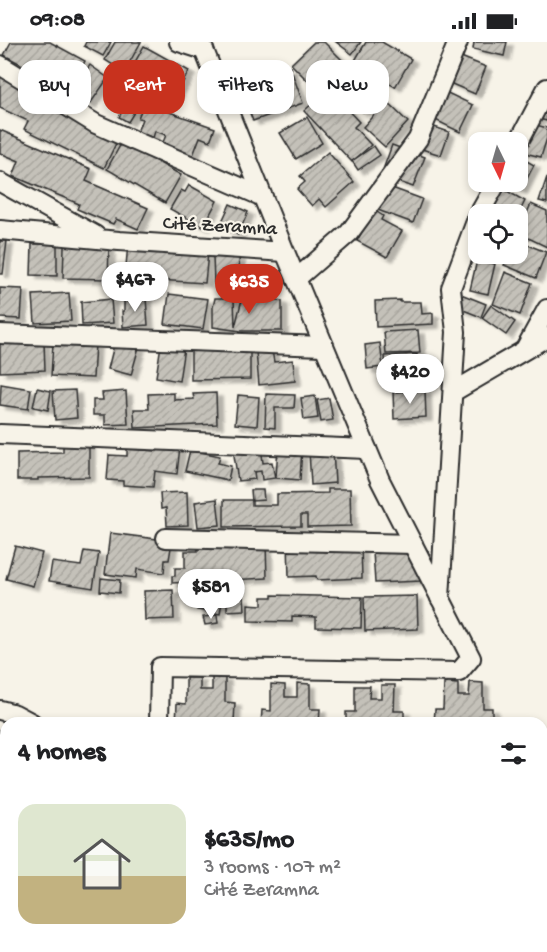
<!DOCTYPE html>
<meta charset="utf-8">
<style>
body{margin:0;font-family:"Gochi Hand",sans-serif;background:#f2f2f2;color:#202124;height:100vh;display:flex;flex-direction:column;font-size:22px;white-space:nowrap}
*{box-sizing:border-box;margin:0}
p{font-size:20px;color:#757577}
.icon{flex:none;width:33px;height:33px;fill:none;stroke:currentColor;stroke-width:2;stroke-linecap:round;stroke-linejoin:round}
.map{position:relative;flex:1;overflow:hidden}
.drawer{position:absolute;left:0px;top:675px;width:548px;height:236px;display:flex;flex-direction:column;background:#fff;border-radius:18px 18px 0 0;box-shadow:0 3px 9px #0003}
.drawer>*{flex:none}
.top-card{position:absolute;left:18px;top:18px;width:512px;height:54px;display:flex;gap:12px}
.needle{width:39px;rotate:175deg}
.controls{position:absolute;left:468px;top:90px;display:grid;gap:12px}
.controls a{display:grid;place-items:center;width:60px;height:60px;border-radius:12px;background:#fff;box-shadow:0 3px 9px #0003;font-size:30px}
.price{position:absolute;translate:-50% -51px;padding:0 14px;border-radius:21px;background:#fff;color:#222;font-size:20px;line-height:39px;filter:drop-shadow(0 2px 3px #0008)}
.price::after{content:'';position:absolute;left:50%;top:36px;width:18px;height:14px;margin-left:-9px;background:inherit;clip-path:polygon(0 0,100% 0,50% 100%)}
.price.current{background:#c8321e;color:#fff}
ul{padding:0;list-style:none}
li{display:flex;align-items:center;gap:18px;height:150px;padding:0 18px}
li span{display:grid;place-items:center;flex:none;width:168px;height:120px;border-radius:18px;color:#555}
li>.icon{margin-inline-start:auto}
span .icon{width:72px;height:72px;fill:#fffc;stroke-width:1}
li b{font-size:26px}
h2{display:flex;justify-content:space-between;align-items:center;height:72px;padding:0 18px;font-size:26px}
.pill{padding:0 21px;border-radius:18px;background:#fff;box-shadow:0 3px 9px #0003;font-size:21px;line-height:54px}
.pill.current{background:#c8321e;color:#fff}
.status{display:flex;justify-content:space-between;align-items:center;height:42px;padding:0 30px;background:#fff;direction:ltr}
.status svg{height:16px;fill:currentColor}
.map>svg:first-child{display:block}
</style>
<div class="status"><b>09:08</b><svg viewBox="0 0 49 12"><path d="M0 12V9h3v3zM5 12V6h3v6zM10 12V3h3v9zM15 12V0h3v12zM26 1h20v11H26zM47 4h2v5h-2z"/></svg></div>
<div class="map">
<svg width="547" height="910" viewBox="0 0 547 910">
<defs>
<pattern id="building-hatch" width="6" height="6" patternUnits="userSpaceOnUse" patternTransform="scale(1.5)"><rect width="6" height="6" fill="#c4c1b9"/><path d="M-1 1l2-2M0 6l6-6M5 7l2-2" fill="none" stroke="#a9a69f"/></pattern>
<filter id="shadow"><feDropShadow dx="6" dy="4" stdDeviation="1.5" flood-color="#0004"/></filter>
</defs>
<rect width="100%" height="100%" fill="#f7f3e8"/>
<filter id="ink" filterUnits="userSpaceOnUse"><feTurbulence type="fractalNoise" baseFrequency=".0167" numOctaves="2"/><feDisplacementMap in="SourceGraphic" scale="12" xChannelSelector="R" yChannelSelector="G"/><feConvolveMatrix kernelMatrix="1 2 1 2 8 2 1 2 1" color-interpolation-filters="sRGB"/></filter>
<g filter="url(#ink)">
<g fill="url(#building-hatch)" stroke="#2b2b2b" stroke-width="1.5" filter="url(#shadow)">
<path d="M11,0H50L85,19L69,48L4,13Z"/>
<path d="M86,0H111L103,14L84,4Z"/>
<path d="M115,0H141L124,30L105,18Z"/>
<path d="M314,0H324L347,23L319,50L291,22Z"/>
<path d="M336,0H361L352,12Z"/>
<path d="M366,0H382L411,17L395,45L354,20Z"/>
<path d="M474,0H507L504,14L473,7Z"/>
<path d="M144,4L189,29L174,56L129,31Z"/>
<path d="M456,13L486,25L475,52L445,39Z"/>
<path d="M90,23L108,36L90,62L72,50Z"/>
<path d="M290,25L303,61L253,79L249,69L266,62L255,33L266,29L267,34Z"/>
<path d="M0,34L120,93L104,126L24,87L28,79L0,66Z"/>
<path d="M352,34L362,44L369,37L383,50L363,70L340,48Z"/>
<path d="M126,43L144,54L128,80L119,75L123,68L114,62Z"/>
<path d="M435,45L473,63L460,90L423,72Z"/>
<path d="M328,47L359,80L354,85L371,103L352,120L304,69Z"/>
<path d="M539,48L547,50V79L538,77L536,83L547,86V96L541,115L521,110Z"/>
<path d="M386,59L408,80L385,105L363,85Z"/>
<path d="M144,61L215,86L210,99L200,95L192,116L161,105L166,93L155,89L153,96L137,90L142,77L138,76Z"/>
<path d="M307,75L322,101L296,117L280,91Z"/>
<path d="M420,80L449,90L441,113L412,104Z"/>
<path d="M0,88L91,127L86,139L148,166L138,187L116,177L113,182L77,167L79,162L13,134L19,119L0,111Z"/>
<path d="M122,100L181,133L165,161L107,127Z"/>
<path d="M392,103L425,115L413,145L381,133Z"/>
<path d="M374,104L380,113L358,128L352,119Z"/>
<path d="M328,110L354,140L326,165L319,157L312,164L297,147L305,140L300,134Z"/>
<path d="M518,114L534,123L521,148L503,140H518Z"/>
<path d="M547,135V161L539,159Z"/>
<path d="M189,143L217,159L203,185L170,167L181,148L185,150Z"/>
<path d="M384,143L422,157L413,181L375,167Z"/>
<path d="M498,144L525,159L518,173L489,172L484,170Z"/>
<path d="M230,162L248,170L238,193L220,184Z"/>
<path d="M531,162L547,169V205L518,191Z"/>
<path d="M374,168L383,174L381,178L402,189L387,215L357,199Z"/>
<path d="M43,195H57V234L31,233L32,202H43Z"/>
<path d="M0,199H7L3,232H0Z"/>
<path d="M518,199L546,210L536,236L504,223L509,212H518Z"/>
<path d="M128,201L208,211L205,241L125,236Z"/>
<path d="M64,204L109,205L108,237L63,236Z"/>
<path d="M239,214L240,240L214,241L213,215Z"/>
<path d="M477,218L495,222L488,252L470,248Z"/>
<path d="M505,230L532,241L520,273L493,262Z"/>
<path d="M0,246L23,247L21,277L0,276Z"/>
<path d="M69,251L71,279L35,281L33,253Z"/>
<path d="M169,252L208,257L203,287L165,282Z"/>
<path d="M461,252L486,262L481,275L456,265Z"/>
<path d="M146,256L148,283L123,285L122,269H124V257Z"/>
<path d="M215,256H234L235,285L242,257H273L282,259V289H241L213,285V265Z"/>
<path d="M111,257L113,281L82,283L81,260Z"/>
<path d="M400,258V260H421L422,272L433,271V282L376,285L375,259Z"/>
<path d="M491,263L515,280L506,293L482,276Z"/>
<path d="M418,288L420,311L386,312L384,290Z"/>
<path d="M18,294V302L44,300L45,328L0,330V295Z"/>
<path d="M115,299L139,305L131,333L108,327Z"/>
<path d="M53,300L95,302L93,336L51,334Z"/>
<path d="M380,301L383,325L367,327L365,303Z"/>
<path d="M161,303L184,306L179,339L156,335Z"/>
<path d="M250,306V337L191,338V307Z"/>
<path d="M272,308L274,320L293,318L295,339L259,343L256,310Z"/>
<path d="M417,312L418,339L387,340L385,314Z"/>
<path d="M1,342L31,347L28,367L0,363Z"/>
<path d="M37,346L51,349L48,368L33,365Z"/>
<path d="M75,348L77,376L55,378L53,349Z"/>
<path d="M425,348L426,375L394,377L393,350Z"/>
<path d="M126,349L128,382L105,383V373H93V358H103L102,351Z"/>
<path d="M174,351V358L194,357L193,352L216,351L217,382L135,386L134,367H149L148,352Z"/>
<path d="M266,352L295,353L294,366H275V386L265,385Z"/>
<path d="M238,353L259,355L257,384L235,382Z"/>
<path d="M315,354L318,376L304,378L301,356Z"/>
<path d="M329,356L333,378L321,380L317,358Z"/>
<path d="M89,398V435L38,436V438H17V411L63,410V399Z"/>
<path d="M158,401L180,404L177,432L155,429L153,445L123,443V439L107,438L109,413L127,414V407L157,409Z"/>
<path d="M261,403L263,421L272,420L275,436L262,438L261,429L254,430L255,437L238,439L233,407Z"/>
<path d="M278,403L302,405L300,438L276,436Z"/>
<path d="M190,408L220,414L218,421L231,424L228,438L185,429Z"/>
<path d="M333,408L335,441L311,443L309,409Z"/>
<path d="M328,447H350L351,484L307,485V473H301V484L224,485V458H252V463H277V452L328,451Z"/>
<path d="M251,448H263L264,458L252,459Z"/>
<path d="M187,450L188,483L167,484L166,466L161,467L160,451Z"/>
<path d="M217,457L220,483L198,485L195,460Z"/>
<path d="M110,491L172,499L169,518H165L164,531L137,527L136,536L105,532Z"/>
<path d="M288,501L361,502L362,536L317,538L316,534L289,535Z"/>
<path d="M266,502L267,536L172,541V534H175V526H185V509H198V505Z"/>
<path d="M15,504L42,511L33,544L6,537Z"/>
<path d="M419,508L421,539L375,541L373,510Z"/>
<path d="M84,509L99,511L93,546L49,539L52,520L81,524Z"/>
<path d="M101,536L120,538L119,551L100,549Z"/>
<path d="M201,547L223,552L220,572L197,568Z"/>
<path d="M173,548L174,577L145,578L144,549Z"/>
<path d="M272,553L362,555L361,586L316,585V575L292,574V580L248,579V562L262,563V555H272Z"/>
<path d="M417,554L418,587L365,589L364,555Z"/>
<path d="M244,555L245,568L227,569V556Z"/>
<path d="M217,573L218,581L205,583L203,575Z"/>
<path d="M212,635H225V660L235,661L234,681H176L177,661L186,662V636H200V648H212Z"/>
<path d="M470,640L483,641V666H492V681H434L435,667H443L444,641L458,642V654H469Z"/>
<path d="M297,641L310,642V667H320L319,681H261L262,668L271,669V642L285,643V655H297Z"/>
<path d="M381,643H395L394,669H404V681H346V670H355V644H370L369,656H381Z"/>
<path d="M6,685V744L0,734V688Z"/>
</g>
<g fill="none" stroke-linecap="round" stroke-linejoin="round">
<g stroke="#2b2b2b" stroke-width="22">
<g id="street">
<path d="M179,0L204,8"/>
<path d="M0,23L96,82L263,155"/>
<path d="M518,101L547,46"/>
<path d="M0,140L95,193"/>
<path d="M479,172L497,140"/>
<path d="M0,188L119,199L285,210L204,8L198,0"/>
<path d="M296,237L349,191L418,97L458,0"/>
<path d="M0,292L324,304"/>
<path d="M525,307L547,267"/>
<path d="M453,350L547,295"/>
<path d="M0,392L367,407"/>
<path d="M166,496L413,502"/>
<path d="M440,556L456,290L451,246L478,174"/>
<path d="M0,668L15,672L32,681"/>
<path d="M159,681L160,625L459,630L471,616L380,438L285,210"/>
<path d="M0,810L6,820"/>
<path d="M0,838L6,833"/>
</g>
</g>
<g stroke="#2b2b2b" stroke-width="38">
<g id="highway">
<path d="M0,889L6,890"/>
<path d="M542,895L547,894"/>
<path d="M84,904L121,910"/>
</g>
</g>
<use href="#street" stroke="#f7f3e8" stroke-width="18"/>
<use href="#highway" stroke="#f7f3e8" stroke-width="33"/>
</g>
</g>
<g text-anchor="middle" stroke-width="4.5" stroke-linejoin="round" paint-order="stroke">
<g font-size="20" fill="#2b2b2b" stroke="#f7f3e8">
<text transform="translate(220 182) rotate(3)" y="7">Cité Zeramna</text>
</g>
</g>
</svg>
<div class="controls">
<a><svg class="needle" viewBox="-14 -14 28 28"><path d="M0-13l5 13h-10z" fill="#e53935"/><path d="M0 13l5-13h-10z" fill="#757577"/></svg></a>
<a><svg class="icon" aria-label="locate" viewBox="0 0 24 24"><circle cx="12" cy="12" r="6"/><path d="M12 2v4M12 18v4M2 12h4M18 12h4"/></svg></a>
</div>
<b class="price" style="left:135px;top:271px">$467</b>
<b class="price current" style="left:249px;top:273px">$635</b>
<b class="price" style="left:410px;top:363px">$420</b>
<b class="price" style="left:211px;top:578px">$581</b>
<div class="top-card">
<a class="pill">Buy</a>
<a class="pill current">Rent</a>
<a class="pill">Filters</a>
<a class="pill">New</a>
</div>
<section class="drawer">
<h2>4 homes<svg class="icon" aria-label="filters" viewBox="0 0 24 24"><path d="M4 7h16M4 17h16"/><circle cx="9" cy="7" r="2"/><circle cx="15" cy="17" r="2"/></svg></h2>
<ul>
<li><span style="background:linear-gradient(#dfe7d0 60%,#c2b280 0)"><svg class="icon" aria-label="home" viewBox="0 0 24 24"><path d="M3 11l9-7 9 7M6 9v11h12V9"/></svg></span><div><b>$635/mo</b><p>3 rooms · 107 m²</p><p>Cité Zeramna</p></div></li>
</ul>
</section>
</div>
